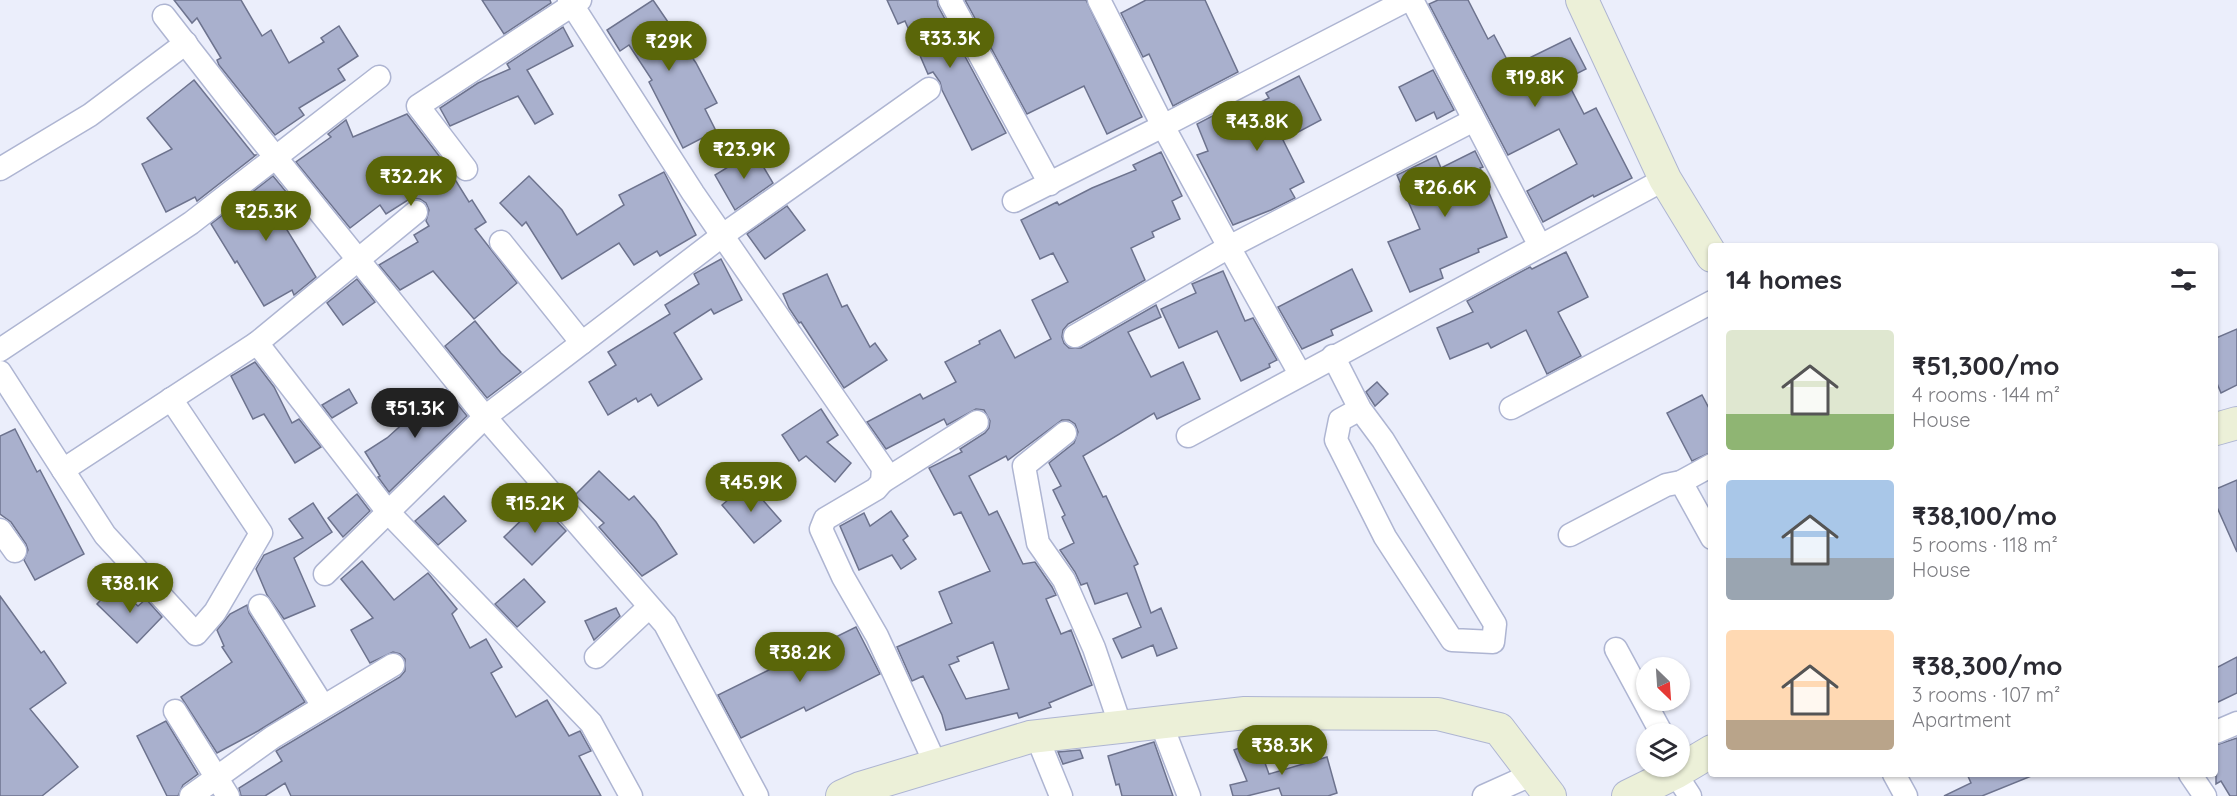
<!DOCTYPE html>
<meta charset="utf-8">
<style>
body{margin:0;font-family:Quicksand,sans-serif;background:#f7f7f7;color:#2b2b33;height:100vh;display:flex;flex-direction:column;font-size:22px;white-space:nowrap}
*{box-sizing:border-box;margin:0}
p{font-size:20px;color:#7c7c81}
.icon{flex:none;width:33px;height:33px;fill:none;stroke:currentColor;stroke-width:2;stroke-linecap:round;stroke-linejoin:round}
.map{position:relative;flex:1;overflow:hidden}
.details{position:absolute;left:1708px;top:243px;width:510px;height:534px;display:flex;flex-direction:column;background:#fff;border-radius:6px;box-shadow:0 2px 4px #0004}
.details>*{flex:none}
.needle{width:39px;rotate:155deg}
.buttons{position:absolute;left:1636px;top:657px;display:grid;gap:12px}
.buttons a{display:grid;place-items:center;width:54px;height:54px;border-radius:50%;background:#fff;box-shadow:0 2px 4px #0004;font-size:30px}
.price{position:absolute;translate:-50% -51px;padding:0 14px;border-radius:21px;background:#5a6609;color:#fff;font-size:20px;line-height:39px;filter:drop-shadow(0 2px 3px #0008)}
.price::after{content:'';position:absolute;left:50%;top:36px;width:18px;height:14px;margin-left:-9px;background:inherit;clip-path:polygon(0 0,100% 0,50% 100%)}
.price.current{background:#222;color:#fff}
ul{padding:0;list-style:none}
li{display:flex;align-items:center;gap:18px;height:150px;padding:0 18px}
li span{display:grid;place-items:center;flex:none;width:168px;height:120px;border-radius:6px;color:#555}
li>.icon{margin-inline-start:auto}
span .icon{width:72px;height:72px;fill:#fffc;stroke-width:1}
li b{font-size:26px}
h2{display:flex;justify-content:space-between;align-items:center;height:72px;padding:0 18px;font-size:26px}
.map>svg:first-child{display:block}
</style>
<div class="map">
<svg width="2237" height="796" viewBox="0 0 2237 796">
<rect width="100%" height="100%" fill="#ebeefb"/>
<g fill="#a9b0cd" stroke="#6d738e" stroke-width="1.5" fill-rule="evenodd">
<path d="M174,0H241L262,36L271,30L289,63L324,42L321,38L339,26L358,56L338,69L345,80L299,108L304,115L275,135L219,65L217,60L221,58L197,18L192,23Z"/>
<path d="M482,0H550L551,3L504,34Z"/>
<path d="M653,0L696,63L717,103L705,109L716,131L683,148L649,82L652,80L629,45L620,51L607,30Z"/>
<path d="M887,0H937L938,6L1006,133L972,150L942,90L940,82L933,72L928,74L905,21L898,24Z"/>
<path d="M965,0H1086L1142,117L1107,134L1084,86L1027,114Z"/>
<path d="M1146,0H1205L1238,72L1173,106L1149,54L1143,57L1121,13Z"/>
<path d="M1438,0H1468L1488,39L1494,35L1511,67L1570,38L1586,69L1566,79L1584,114L1596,108L1632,178L1594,197L1593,195L1543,222L1527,191L1577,164L1559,129L1508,155L1429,4Z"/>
<path d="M563,27L573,46L527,70L553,114L535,124L518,96L450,126L440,108L478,83L510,69L507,64Z"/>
<path d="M1433,70L1454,110L1437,119L1434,112L1416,121L1399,87Z"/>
<path d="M1299,76L1321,120L1283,140L1304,182L1290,189L1295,198L1271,210L1233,225L1197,155L1208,151L1197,124L1220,112L1223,118L1226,117L1227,119L1269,98L1266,93Z"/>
<path d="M194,80L254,155H256L197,201L195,197L166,212L142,164L172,149L147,118Z"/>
<path d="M407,114L446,165L469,202L472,200L486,222L475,229L517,283L474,319L433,271L400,290L379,265L418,242L414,235L429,226L426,221L429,210L426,203L420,199L411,198L386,214L380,205L350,228L296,162L331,137L328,134L346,120L353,137Z"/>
<path d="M754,151L773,183L735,210L715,175Z"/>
<path d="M1475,151L1483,167L1480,168L1490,187L1487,188L1507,237L1478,249L1479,252L1440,269L1443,278L1410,292L1388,242L1420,229L1397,175L1436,156L1441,168Z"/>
<path d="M1161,152L1182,196L1172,201L1180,219L1152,232L1154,237L1131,248L1145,280L1068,324L1063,330L1062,337L1064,343L1069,348H1081L1156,305L1161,317L1128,332L1151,377L1183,362L1200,399L1157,419L1154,413L1083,456L1103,497L1106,496L1138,564L1134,566L1151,613L1161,608L1177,648L1157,656L1153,645L1122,658L1113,639L1141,627L1127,593L1095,604L1087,583L1081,585L1075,572L1060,550L1074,543L1062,517L1065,515L1053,490L1061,486L1049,463L1074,443L1078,432L1075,424L1069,420H1062L1008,460L1006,456L969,476L989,515L997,511L1023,564L1035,562L1052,587L1056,595L1046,599L1061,634L1071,630L1092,685L1049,703L1051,707L1019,718L1017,713L946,730L942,715L923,676L912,681L897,647L952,623L939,592L990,571L961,512L954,515L929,468L962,452L960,449L985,433L989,428L990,421L984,410L976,409L947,425L944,419L886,449L867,422L920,394L923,399L956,382L945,362L980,344L979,341L1000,330L1015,358L1051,339L1032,300L1068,282L1053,253L1040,259L1021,220L1057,202L1059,205L1092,188L1136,170L1133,165ZM993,642L1009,689L966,699L949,665L959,661L957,657Z"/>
<path d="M664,172L696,235L660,256L657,251L634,265L619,243L562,279L526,222L522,226L500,203L529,176L562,210L577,235L624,205L619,195Z"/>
<path d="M273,176L306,216L287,230L316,277L294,295L292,290L264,306L237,261L235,263L211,224Z"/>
<path d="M787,206L805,230L765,259L747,234Z"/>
<path d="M1566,252L1588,297L1558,312L1581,356L1547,374L1526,330L1491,348L1488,343L1450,359L1437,328L1473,312L1467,301L1530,267L1532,269Z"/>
<path d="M721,259L742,300L714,314L711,309L674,333L702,379L658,406L651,394L638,402L636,398L608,415L589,382L616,365L608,352L670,314L665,305L699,284L694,274Z"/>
<path d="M1352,269L1372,311L1331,330L1333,335L1302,349L1278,307Z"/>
<path d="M1223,271L1245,321L1253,318L1277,360L1269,364L1270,367L1241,381L1217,331L1179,348L1161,309L1196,293L1192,284Z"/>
<path d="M827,274L842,307L847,305L870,347L875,343L887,360L844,388L801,322L799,323L789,308L783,294Z"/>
<path d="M357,279L375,302L343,325L327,303Z"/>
<path d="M475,321L501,353L521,372L487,398L445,346Z"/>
<path d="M2237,329V385L2221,393L2216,381V338Z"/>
<path d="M255,362L274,387L292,423L299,419L321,447L295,463L264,414L253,419L231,376Z"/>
<path d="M1377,382L1388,394L1375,406L1366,392Z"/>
<path d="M349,389L357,403L332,418L322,405Z"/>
<path d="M446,390L467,416L389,492L378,477L380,476L365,452L387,438L418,410Z"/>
<path d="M1702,395L1712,414V452L1692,461L1667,413Z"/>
<path d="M821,409L838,435L827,442L851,463L835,482L806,456L799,461L782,435Z"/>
<path d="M15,429L37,472L40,470L84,554L35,580L24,560L28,550L26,544L11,522L0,514V436Z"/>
<path d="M599,471L629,500L634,496L656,522L677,554L642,576L599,527L604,523L575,495Z"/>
<path d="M2237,480V552L2216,505V489Z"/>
<path d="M748,483L781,521L754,543L722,505Z"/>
<path d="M357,494L370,511L343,537L328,518Z"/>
<path d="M444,496L466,521L438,545L415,521Z"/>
<path d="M313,503L332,532L294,558L315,606L284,619L267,595L256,569L264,555L303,538L289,519Z"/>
<path d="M539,503L566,531L532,565L504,537Z"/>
<path d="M891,511L908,536L903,540L916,559L901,569L892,555L859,570L840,526L864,513L870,526Z"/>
<path d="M362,561L394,600L428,573L457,609L452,614L470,648L486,639L502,667L491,673L516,717L547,700L569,736L580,731L591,751L579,756L601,796H291L285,783L265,796H241L239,788L282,761L276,751L400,677L405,671V659L400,654L393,652L370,663L351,630L373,618L341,579Z"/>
<path d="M524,579L545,602L517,627L495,604Z"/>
<path d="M115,585L138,606L146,599L162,617L137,643L97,604Z"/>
<path d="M0,596L41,653L44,651L66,683L30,709L78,767L42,796H0Z"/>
<path d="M247,605L249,613L305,702L258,731L217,753L181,697L232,662L222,647L224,646L217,630L230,614Z"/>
<path d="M616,608L620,616L594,640L585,621Z"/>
<path d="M856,627L880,674L806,711L804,707L741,738L718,695Z"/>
<path d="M2237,657V693L2216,703V668Z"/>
<path d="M166,721L198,774L183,785L178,796H167L137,736Z"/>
<path d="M2237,738V796H2230L2221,781L2216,784V745Z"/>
<path d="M1257,741L1269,774L1327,757L1337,793L1328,796H1282L1279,788L1247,796H1233L1230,785L1247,781L1234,750Z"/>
<path d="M1154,742L1173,796H1122L1119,784L1116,785L1108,756Z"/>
<path d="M1080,750L1083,758L1063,764L1058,752Z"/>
<path d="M1967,774H2034V775L1982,796H1944L1971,783Z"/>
</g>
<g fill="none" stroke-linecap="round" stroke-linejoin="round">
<g stroke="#aeb5d2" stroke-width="25">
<g id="street">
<path d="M569,0L693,193L883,468L882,482L876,489L825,519L821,529L843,577L877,636L936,765"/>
<path d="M950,0L1050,184"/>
<path d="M1099,0L1163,126L1407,0"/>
<path d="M1412,0L1540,246"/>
<path d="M164,16L231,102L485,417L723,235L929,89"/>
<path d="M0,169L90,115L186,43"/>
<path d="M466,169L418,106L580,0"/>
<path d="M1014,201L1163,126L1229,247L1474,120"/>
<path d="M501,242L582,343"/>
<path d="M1075,336L1229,247L1300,374"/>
<path d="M257,343L388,512L591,723L631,796"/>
<path d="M0,350L191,223L379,77"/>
<path d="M1333,356L1360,409L1383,440L1495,624L1493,642L1452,640L1385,537L1336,440L1340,420L1360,409"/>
<path d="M0,372L63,470L257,343L416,212"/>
<path d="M1511,408L1712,302"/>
<path d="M1065,433L1024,466L1038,543L1064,580L1094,648L1121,727"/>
<path d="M1188,436L1665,179"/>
<path d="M63,470L105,535L196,634L215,612L261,533L171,399"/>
<path d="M882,482L977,422"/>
<path d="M1681,482L1712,538"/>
<path d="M0,530L15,551"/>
<path d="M1570,535L1666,485L1681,482L1712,465"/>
<path d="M325,574L485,417L665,624L757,796"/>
<path d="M260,606L323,706"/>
<path d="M1616,649L1662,734"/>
<path d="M596,657L649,607"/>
<path d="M175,711L228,796"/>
<path d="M1161,723L1189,796"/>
<path d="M2216,732L2237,723"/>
<path d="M1037,737L1061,796"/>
<path d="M1675,773L1690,796"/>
<path d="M1894,774L1906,796"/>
<path d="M2190,774L2205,796"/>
<path d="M191,796L273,737L393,665"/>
<path d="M1484,796L1533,774"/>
</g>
</g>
<g stroke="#aeb5d2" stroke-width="34">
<g id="secondary">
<path d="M1582,0L1665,179L1712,256"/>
<path d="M2216,429L2237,423"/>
<path d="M842,796L860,788L1030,737L1245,713L1438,714L1499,729L1550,796"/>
<path d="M1628,796L1675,773L1712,751"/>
</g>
</g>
<use href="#street" stroke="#fff" stroke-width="22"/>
<use href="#secondary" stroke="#ecf0d8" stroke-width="32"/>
</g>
</svg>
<div class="buttons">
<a><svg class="needle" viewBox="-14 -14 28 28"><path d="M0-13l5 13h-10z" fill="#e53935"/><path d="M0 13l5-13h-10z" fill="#7c7c81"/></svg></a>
<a><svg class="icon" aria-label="layers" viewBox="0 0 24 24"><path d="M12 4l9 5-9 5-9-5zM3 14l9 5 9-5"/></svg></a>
</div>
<b class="price" style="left:950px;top:69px">₹33.3K</b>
<b class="price" style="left:669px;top:72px">₹29K</b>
<b class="price" style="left:1535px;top:108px">₹19.8K</b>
<b class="price" style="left:1257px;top:152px">₹43.8K</b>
<b class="price" style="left:744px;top:180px">₹23.9K</b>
<b class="price" style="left:411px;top:207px">₹32.2K</b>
<b class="price" style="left:1445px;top:218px">₹26.6K</b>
<b class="price" style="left:266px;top:242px">₹25.3K</b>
<b class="price current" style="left:415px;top:439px">₹51.3K</b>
<b class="price" style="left:751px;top:513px">₹45.9K</b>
<b class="price" style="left:535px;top:534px">₹15.2K</b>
<b class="price" style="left:130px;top:614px">₹38.1K</b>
<b class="price" style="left:800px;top:683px">₹38.2K</b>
<b class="price" style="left:1282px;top:776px">₹38.3K</b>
<section class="details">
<h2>14 homes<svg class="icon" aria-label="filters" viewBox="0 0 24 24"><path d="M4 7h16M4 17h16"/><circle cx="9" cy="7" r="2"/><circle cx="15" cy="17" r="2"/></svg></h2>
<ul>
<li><span style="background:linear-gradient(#dfe7d0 70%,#8fb573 0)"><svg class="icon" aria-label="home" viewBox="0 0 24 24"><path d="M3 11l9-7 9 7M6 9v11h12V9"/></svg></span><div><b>₹51,300/mo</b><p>4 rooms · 144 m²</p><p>House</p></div></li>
<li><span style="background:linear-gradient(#a9c7e8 65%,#9aa5b1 0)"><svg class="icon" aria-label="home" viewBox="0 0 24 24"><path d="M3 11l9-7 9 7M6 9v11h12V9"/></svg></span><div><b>₹38,100/mo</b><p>5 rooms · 118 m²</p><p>House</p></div></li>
<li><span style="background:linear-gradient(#ffd9b3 75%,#b9a48a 0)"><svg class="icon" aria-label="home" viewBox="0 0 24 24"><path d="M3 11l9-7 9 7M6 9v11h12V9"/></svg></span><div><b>₹38,300/mo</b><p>3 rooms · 107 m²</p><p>Apartment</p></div></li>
</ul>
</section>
</div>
